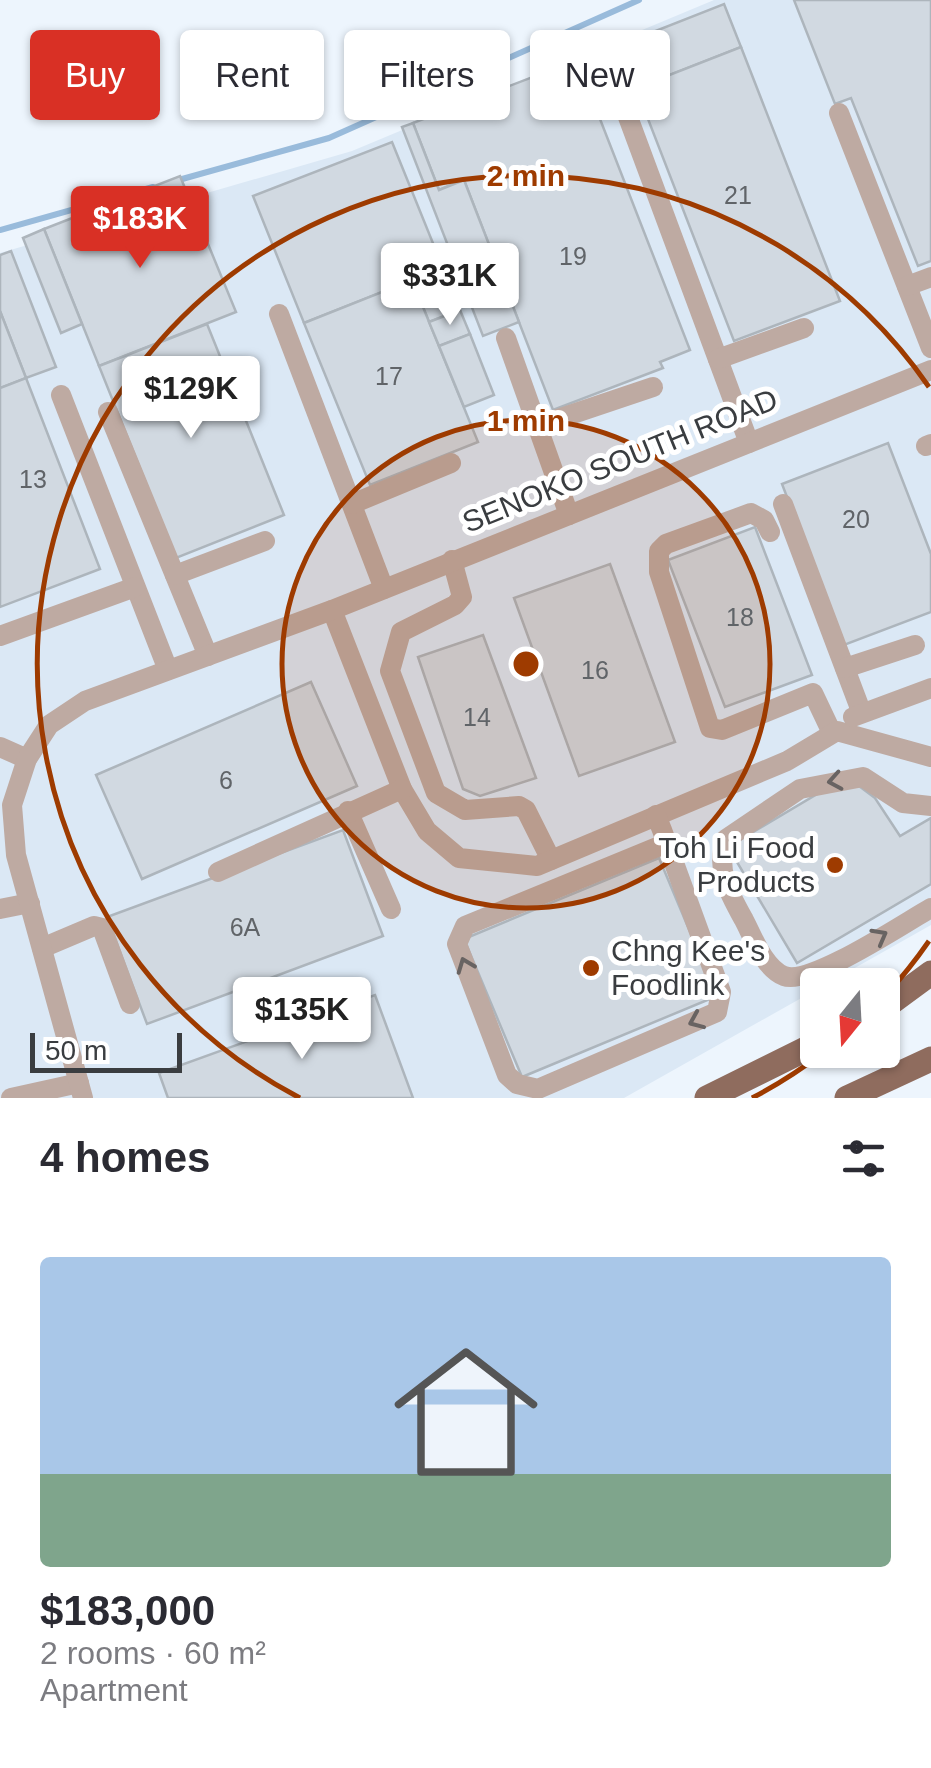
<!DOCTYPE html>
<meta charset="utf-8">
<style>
body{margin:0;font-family:Arial,sans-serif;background:#f2f2f3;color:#2b2b33;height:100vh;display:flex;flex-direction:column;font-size:38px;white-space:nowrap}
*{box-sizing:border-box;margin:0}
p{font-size:32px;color:#7c7c81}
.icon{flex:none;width:55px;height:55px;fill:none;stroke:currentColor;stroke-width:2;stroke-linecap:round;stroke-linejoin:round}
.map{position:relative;height:1098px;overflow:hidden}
.side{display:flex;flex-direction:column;background:#fff;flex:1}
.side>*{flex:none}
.banner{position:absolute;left:30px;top:30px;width:872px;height:90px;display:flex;gap:20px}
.needle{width:65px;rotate:198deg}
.fabs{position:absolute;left:800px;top:968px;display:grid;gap:20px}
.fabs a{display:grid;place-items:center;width:100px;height:100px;border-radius:10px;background:#fff;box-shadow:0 2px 8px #0004;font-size:50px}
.scale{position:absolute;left:30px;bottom:25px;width:152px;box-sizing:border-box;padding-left:10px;border:5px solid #3a3d40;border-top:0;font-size:28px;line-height:35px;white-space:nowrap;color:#3a3d40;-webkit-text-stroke:8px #fff;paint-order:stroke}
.price{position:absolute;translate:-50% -85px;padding:0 22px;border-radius:10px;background:#fff;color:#222;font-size:32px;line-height:65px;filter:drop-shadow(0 2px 5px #0008)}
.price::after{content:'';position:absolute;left:50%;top:60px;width:30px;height:22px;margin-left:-15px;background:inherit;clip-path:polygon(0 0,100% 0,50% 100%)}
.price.selected{background:#d93025;color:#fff}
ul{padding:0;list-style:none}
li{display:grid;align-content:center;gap:20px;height:530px;padding:0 40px}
li span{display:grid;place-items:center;height:310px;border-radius:10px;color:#555}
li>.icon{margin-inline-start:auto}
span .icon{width:180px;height:180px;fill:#fffc;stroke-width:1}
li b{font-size:42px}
h2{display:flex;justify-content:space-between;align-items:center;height:120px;padding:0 40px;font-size:42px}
.chip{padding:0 35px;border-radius:10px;background:#fff;box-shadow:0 2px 8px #0004;font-size:35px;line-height:90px}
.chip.selected{background:#d93025;color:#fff}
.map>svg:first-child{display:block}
</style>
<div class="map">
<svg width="931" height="1098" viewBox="0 0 931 1098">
<rect width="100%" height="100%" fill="#edf5fd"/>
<path fill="#dbe8f5" d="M714,0H931V925L624,1098H0V253L352,151Z"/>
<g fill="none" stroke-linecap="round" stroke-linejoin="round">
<g stroke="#99bbdb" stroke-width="6">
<path d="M175,181L329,138L639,0"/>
<path d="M0,230L153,187"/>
</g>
</g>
<g fill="#d1d9e1" stroke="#adb5bc" stroke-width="2.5">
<path d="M794,0H931V261L918,266L851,98L835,104Z"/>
<path d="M724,4L741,47L614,97L597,54Z"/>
<path d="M741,47L840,301L734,341L636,88Z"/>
<path d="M577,60L690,350L660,362L663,368L553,410L464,180L439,190L413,123Z"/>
<path d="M413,123L439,190L464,180L519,322L483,336L402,127Z"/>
<path d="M392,142L443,268L304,323L253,196Z"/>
<path d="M180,176L236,312L99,366L44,229Z"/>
<path d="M44,229L82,324L61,333L23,238Z"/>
<path d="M11,251L56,367L26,378L0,311V255Z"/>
<path d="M443,268L460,310L429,322L412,280Z"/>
<path d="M412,280L478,442L370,485L304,323Z"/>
<path d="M460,310L470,334L439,346L429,322Z"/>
<path d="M0,311L26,378L0,388Z"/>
<path d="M207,324L284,515L176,558L99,366Z"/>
<path d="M470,334L494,395L464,407L439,346Z"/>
<path d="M26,378L100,569L0,607V388Z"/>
<path d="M888,443L931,554V612L844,645L782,484Z"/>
<path d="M755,527L812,675L725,707L668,560Z"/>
<path d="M610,564L675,742L579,776L514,598Z"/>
<path d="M483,635L536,778L480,796L463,789L418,657Z"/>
<path d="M311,682L357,786L142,879L96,775Z"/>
<path d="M859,786L875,798L900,836L931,818V884L797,963L728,847L824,790Z"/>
<path d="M343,830L383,936L147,1024L107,917Z"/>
<path d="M659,858L717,996L522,1077L464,939Z"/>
<path d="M375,995L413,1098H168L159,1073Z"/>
</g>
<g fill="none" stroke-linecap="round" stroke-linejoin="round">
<g stroke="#beaaa2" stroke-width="20">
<path d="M625,109L749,443"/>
<path d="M839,113L931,348"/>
<path d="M907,286L931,277"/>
<path d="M279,314L384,589"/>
<path d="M506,338L569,515"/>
<path d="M718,359L804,328"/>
<path d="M61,395L168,670"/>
<path d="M108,412L208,656"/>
<path d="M537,426L653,387"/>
<path d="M926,446L931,444"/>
<path d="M352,504L451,463"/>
<path d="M783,504L861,711"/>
<path d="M770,532L764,520L751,513L666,544L659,551V572L710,728L722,730L813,693L832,733"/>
<path d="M452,560L462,597L455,605L401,632L390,671L436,793L465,810L519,806L526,810L551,860"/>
<path d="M175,575L265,541"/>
<path d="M332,610L402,789L427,831L459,858L537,866L787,761L837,731L931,757"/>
<path d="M0,636L135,587"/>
<path d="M845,668L915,645"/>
<path d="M853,717L931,688"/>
<path d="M0,747L27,759"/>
<path d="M931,806L903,803L863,777L800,789L726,839C715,869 729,893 744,920C753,937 764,968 784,976C811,986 904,923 931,908"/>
<path d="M348,811L391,909"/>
<path d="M656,815L662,830L721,992L717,1012L538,1089L517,1084L507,1075L457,944L465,926L667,843"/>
<path d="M218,872L402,789"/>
<path d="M0,909L30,903"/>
<path d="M42,948L94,926L102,928L130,1004"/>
<path d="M11,1098L79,1083"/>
<path d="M83,1098L16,855L12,805L27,759L49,725L85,701L332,610L931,370"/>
</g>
<g stroke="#8f6c5e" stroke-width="25">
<path d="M882,1009L931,973"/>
<path d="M707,1098L818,1043"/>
<path d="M847,1098L931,1059"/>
</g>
</g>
<defs><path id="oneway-chevron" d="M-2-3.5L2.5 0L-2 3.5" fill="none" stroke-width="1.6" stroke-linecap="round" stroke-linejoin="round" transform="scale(2.5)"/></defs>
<g stroke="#686362">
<use href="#oneway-chevron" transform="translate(835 781) rotate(170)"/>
<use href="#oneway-chevron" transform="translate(880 936) rotate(-29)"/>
<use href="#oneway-chevron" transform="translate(465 965) rotate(-111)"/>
<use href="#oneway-chevron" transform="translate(696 1021) rotate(157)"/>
</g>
<circle cx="526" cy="664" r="244" fill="#9e3b00" fill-opacity=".12"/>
<g fill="none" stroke="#9e3b00" stroke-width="5">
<circle cx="526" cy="664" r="244"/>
<path d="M929 941A489 489 0 0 1 884 997M824 1052A489 489 0 0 1 752 1098M300 1098A489 489 0 1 1 929 387"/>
</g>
<g fill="#9e3b00" stroke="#fff" stroke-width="4">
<circle cx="835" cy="865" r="10"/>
<circle cx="591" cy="968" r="10"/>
</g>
<g text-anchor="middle" stroke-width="10" stroke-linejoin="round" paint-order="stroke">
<g font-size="25" fill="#606468">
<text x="738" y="204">21</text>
<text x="573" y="265">19</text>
<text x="389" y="385">17</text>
<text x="33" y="488">13</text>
<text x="856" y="528">20</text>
<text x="740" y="626">18</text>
<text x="595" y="679">16</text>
<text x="477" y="726">14</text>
<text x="226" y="789">6</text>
<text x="245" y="936">6A</text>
</g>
<g font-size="30" fill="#3a3d40" stroke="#fff">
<text transform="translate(620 461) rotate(-22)" y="10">SENOKO SOUTH ROAD</text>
</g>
<g font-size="30" fill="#3a3d40" stroke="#fff" text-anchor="end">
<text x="815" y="858">Toh Li Food<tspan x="815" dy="34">Products</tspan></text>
<text x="611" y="961" text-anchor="start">Chng Kee's<tspan x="611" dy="34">Foodlink</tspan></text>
</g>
</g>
<circle cx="526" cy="664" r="15" fill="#9e3b00" stroke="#fff" stroke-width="5"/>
<g font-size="30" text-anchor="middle" font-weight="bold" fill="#9e3b00" stroke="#fff" stroke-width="10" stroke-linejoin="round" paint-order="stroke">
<text x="526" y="186">2 min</text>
<text x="526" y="431">1 min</text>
</g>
</svg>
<div class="fabs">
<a><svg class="needle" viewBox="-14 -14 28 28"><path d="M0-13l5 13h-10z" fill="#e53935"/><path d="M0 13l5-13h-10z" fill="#7c7c81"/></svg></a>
</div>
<div class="scale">50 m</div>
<b class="price selected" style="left:140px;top:271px">$183K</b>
<b class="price" style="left:450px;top:328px">$331K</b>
<b class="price" style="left:191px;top:441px">$129K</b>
<b class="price" style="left:302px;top:1062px">$135K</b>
<div class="banner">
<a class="chip selected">Buy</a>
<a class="chip">Rent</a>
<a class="chip">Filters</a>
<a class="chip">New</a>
</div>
</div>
<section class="side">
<h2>4 homes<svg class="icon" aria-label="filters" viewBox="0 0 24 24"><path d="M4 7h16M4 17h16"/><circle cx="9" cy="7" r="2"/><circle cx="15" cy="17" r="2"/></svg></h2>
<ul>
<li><span style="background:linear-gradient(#a9c7e8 70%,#7fa58c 0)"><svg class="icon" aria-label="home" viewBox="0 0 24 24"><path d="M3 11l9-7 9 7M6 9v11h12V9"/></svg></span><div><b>$183,000</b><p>2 rooms · 60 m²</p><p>Apartment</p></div></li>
</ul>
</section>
